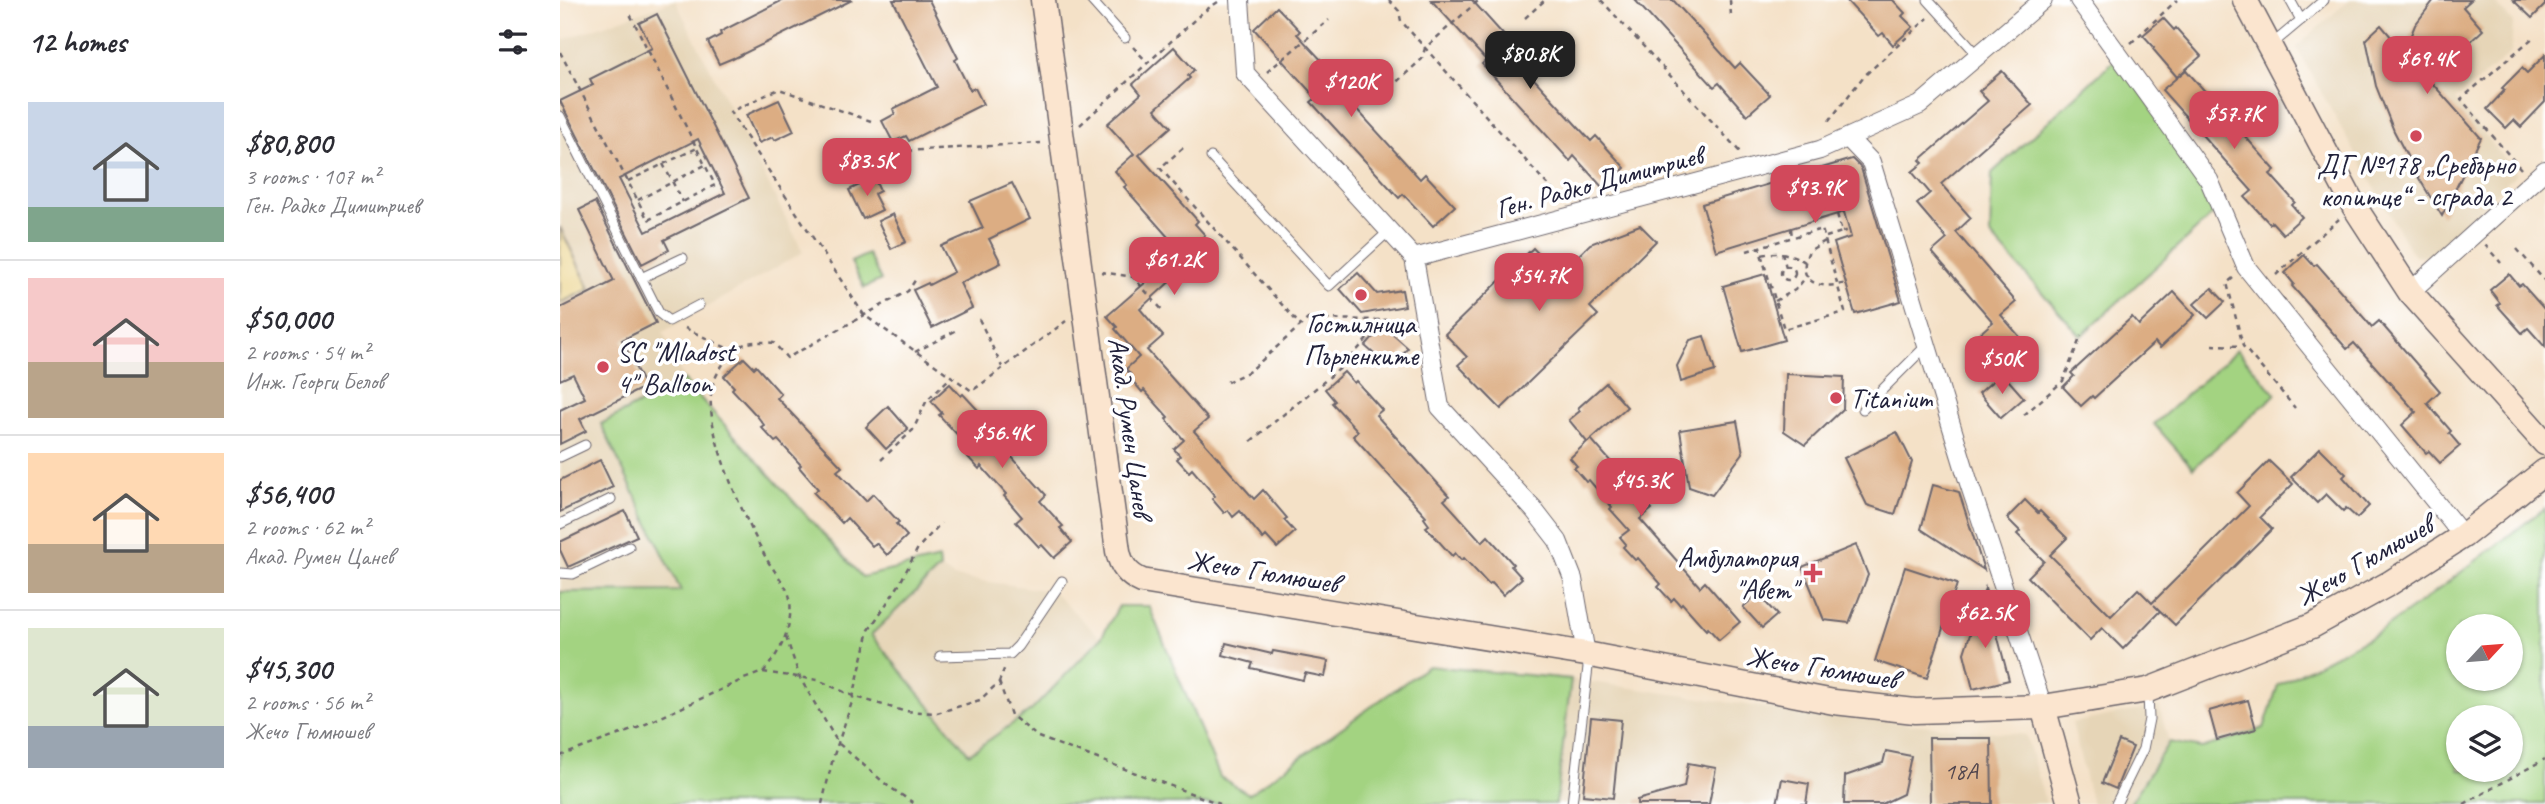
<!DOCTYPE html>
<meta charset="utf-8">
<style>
body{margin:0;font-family:Caveat,sans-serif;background:#f7f7f7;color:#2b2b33;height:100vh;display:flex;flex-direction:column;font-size:26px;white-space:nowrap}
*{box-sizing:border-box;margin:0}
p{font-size:23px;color:#7c7c81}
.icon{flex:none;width:38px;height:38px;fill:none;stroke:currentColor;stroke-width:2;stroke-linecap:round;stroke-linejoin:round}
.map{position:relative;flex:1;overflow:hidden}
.side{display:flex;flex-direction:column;background:#fff;width:560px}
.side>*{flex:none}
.needle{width:46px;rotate:64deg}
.buttons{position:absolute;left:1886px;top:614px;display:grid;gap:14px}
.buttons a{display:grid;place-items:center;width:77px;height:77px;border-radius:50%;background:#fff;box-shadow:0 2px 5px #0004;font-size:35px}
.price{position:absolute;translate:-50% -60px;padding:0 16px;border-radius:14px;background:#d1495b;color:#fff;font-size:23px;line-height:46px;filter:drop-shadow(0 2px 4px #0008)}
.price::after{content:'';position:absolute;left:50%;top:42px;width:21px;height:16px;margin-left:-10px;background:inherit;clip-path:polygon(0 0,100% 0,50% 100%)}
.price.selected{background:#222;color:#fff}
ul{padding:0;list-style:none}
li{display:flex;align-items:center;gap:21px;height:175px;padding:0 28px}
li+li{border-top:2px solid #e1e1e2}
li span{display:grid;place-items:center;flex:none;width:196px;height:140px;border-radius:0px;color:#555}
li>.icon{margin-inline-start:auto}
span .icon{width:84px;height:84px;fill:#fffc;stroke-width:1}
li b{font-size:30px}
h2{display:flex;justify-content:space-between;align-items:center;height:84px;padding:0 28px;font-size:30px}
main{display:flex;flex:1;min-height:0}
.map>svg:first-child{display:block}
</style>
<main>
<section class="side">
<h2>12 homes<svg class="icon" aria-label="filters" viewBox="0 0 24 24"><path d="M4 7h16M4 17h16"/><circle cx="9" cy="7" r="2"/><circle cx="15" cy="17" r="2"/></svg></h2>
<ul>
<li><span style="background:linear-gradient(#c9d6e8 75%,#7fa58c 0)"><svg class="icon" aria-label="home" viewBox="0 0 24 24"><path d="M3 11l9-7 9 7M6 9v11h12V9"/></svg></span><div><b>$80,800</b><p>3 rooms · 107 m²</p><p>Ген. Радко Димитриев</p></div></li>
<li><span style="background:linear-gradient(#f6c9c9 60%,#b9a48a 0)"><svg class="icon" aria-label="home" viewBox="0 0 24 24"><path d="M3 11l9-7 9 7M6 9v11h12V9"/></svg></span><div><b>$50,000</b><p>2 rooms · 54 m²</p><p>Инж. Георги Белов</p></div></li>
<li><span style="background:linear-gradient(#ffd9b3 65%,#b9a48a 0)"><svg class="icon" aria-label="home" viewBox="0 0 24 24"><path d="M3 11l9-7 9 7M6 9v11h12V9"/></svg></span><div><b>$56,400</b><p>2 rooms · 62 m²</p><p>Акад. Румен Цанев</p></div></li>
<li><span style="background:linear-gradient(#dfe7d0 70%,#9aa5b1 0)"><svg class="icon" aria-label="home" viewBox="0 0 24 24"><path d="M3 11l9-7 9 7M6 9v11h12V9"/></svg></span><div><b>$45,300</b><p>2 rooms · 56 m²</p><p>Жечо Гюмюшев</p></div></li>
</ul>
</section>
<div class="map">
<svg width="1985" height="804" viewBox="0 0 1985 804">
<rect width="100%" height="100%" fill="#fff"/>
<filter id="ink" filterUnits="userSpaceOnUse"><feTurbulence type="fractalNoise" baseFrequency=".0143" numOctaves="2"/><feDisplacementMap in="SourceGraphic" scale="14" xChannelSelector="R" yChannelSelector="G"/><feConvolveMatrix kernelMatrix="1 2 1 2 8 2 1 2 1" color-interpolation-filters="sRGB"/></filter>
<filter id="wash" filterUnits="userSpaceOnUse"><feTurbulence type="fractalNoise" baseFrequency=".00686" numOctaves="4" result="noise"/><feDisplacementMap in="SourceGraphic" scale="28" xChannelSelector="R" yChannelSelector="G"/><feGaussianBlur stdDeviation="1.57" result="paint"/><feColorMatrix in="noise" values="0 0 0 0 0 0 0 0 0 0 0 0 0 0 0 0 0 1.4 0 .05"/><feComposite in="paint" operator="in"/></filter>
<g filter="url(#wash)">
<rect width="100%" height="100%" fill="#f4e1c7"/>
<g fill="#e6d5b7">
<path d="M115,0L243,252L103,332L124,380L41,424L121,592H0V41Z"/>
<path d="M1789,0H1933L1953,23L1951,53L1895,100L1957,173L1872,255L1854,256L1848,247L1736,47Z"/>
<path d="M380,568L394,577L492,591L541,638L472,710L409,755L311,635Z"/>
<path d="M1011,679L1255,715L1466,735L1486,804H996Z"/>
<path d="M1599,706L1609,742L1570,804H1532L1512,723Z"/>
</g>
<g fill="#a3d381" stroke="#627a5e" stroke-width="2" fill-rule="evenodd">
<path d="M1558,57L1661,207L1521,336L1430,235L1432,173Z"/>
<path d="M308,254L321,280L304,288L291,262Z"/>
<path d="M1677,350L1716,394L1633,468L1594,424Z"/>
<path d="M124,380L302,577L379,559L380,568L311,635L409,754L472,710L541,638L559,606H589L660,777L689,794L868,666L1011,679L996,804H0V592L121,591L41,424Z"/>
<path d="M1985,508V804H1570L1609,742L1642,748L1704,728L1718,685L1816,634L1871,595ZM1899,626H1951V679H1899ZM1899,718H1951V770H1899Z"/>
</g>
<path fill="#eeda9e" stroke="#887e6c" stroke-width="2" d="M0,227L30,289L0,303Z"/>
<g id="blocks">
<g fill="#dcad83" fill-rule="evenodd">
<path d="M223,0H292L173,59V58L159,64L148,42L161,35L160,32Z"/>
<path d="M333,0H369L398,58L395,60L410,90L415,88L423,104L349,141L346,136L333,142L322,121L335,114L333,109L377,87Z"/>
<path d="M871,0H912L948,40L943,45L1017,126L1031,141L1036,136L1065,168L1043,188L1014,156L1010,161L922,64L926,60Z"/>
<path d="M1075,0H1113L1175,68L1180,63L1210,95L1187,115L1159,83L1154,87Z"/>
<path d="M1286,0H1333L1345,13L1342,16L1353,27L1333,45L1323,33L1319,36Z"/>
<path d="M1874,0H1911L1903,7L1923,30L1884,66L1877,59L1863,73L1921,138L1882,216L1857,175L1834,131L1816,86L1806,39L1821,25L1844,52L1855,25Z"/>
<path d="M1953,0H1985V5L1972,18Z"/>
<path d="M717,7L740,31L737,34L778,78L772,82L860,179L865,174L895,206L873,226L843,194L839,198L751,102L756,98L694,29Z"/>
<path d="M97,14L189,198L104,240L109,250L82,264L0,101L33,85L30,79L92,48L79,23ZM138,139L165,193L86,232L59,179Z"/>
<path d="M1603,18L1614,30L1616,28L1641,56L1617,77L1593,49L1594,47L1583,35Z"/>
<path d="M614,47L634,70L628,76L630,78L595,109L611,127L579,155L638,221L635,224L645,235L609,268L616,276L580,309L603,336L587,350L648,419L634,431L694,499L703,490L727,518L724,520L735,532L717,548L706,536L703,539L680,511L673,517L668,510L664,513L652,499L655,496L632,469L629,472L617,459L620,456L614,449L624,440L606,419L608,417L584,390L582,392L570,378L572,376L566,369L579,357L555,329L557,327L547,316L585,283L572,268L608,237L564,187L567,185L555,171L574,154L547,124L581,94L573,84Z"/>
<path d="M1985,55V102L1961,127L1954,120L1946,128L1927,109L1945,90L1942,88L1962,68L1967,73Z"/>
<path d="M1626,70L1715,170L1710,174L1735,202L1732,205L1742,217L1723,234L1712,222L1710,224L1685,197L1692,191L1602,90Z"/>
<path d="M1442,71L1472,105L1381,184L1411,218L1396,232L1456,302L1441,315L1465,343L1463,345L1473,357L1452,376L1417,336L1433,322L1372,252L1387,239L1357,204L1370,193L1352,172L1363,163L1360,160L1428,101L1419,91Z"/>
<path d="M219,100L234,131L215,140L213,137L199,143L186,115Z"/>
<path d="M1292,159L1301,168L1341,301L1295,314L1274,243L1291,237L1284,212L1156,251L1142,204Z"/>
<path d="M314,178L320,191L314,194L322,210L303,219L289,190Z"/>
<path d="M452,183L470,219L429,239L441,263L400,283L412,308L372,328L353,290L368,283L369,285L394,272L381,246L423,228L410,201Z"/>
<path d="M35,202L96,323L62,340L85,387L20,419L26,431L0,444V410L25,398L13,374L0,380V308L54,281L19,210Z"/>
<path d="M333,214L346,242L331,249L318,221Z"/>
<path d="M1080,225L1096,241L1030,307L1038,315L941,409L898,365L907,357L885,334L973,248L999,275L1030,244Z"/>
<path d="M1744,255L1754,266L1757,264L1812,327L1819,321L1880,391L1867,403L1891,431L1889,433L1900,446L1880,463L1869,451L1866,453L1842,425L1856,412L1794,343L1787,349L1732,286L1734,284L1725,273Z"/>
<path d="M798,273L817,294L842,290L845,306L802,314L780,289Z"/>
<path d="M1205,274L1224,340L1182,352L1163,286Z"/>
<path d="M1949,274L1959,286L1962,284L1985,310V347L1968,328L1962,333L1937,305L1940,303L1930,290Z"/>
<path d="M1652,288L1665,302L1648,318L1634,304Z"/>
<path d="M1614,292L1635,315L1600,348L1595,342L1534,398L1532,396L1521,406L1503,387L1514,376L1511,373L1572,317L1579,325Z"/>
<path d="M823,326L848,348L830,368L805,346Z"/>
<path d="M1144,336L1155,371L1121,382L1117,366L1130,340Z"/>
<path d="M184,358L194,368L196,366L221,394L217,398L282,467L277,471L306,501L313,494L339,522L336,524L347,536L327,555L316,543L312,546L287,518L282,523L254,493L258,489L239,467L241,465L218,440L215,442L201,427L204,425L197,416L172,389L174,387L164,376Z"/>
<path d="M784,372L794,383L796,381L822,410L816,415L889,496L884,500L922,542L928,536L953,564L951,566L962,578L943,595L932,583L929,585L904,558L901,560L895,553L892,556L866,527L869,525L864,518L866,516L793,436L798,431L772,403L775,401L765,389Z"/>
<path d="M1442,373L1464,398L1441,418L1419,393Z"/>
<path d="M1226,374L1284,377L1283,409L1245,445L1224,431Z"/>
<path d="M1046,383L1067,407L1028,442L1031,439L1092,509L1080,519L1140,587L1145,582L1180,622L1159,640L1148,628L1146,630L1122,603L1120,605L1114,598L1111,601L1098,587L1101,584L1078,558L1075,560L1063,547L1066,544L1060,537L1069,530L1050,509L1052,507L1029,480L1026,482L1014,468L1017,466L1010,458L1027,442L1009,420L1020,411L1018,408Z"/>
<path d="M390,384L401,396L403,394L429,422L424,426L486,495L480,501L503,526L500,528L512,542L494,558L482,545L479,547L456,522L462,517L444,496L446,494L421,466L419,469L406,455L409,453L402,445L405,443L379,415L382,413L371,401Z"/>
<path d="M328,406L348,429L326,449L306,427Z"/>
<path d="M1177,421L1183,453L1152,495L1129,487L1120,430Z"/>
<path d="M1337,432L1352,462L1335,514L1307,505L1284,458Z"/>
<path d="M1760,448L1786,474L1783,477L1809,506L1797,518L1786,508L1783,511L1766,494L1757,503L1731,477Z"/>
<path d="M40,460L53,487L0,512V480Z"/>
<path d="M1709,461L1733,484L1700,517L1712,529L1615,625L1594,605L1600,611L1563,649L1542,628L1530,640L1468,577L1484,561L1457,534L1460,531L1447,518L1465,500L1478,513L1480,511L1507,538L1490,555L1551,616L1578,589L1592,603L1689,506L1677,493Z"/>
<path d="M1373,485L1399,492L1424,570L1361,529Z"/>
<path d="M65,511L77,536L8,567L0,550V542Z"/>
<path d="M1296,545L1308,575L1289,623L1264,620L1242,567Z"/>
<path d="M1345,567L1397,584L1367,678L1315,661Z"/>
<path d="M1425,588L1449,680L1413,689L1404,653Z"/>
<path d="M1198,594L1217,615L1202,628L1183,607Z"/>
<path d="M666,643L712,654L713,651L768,661L765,677L745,673L743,680L691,668L693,663L663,655Z"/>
<path d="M1688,700L1696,729L1657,740L1649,711Z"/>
<path d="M1031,717L1061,720L1053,798L1023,795Z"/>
<path d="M1369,738H1431L1432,804H1370Z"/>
<path d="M1559,741L1573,747L1556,789L1542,783Z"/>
<path d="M1326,751L1351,756L1343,794L1322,804H1284L1285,776L1323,763Z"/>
<path d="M1128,763L1156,768L1149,804H1077V800L1124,787Z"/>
<path d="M1222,779L1249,784L1246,804H1217Z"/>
</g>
</g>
</g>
<g filter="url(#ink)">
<use href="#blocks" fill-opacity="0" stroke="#6c656c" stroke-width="2"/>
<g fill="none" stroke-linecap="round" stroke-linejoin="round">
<g stroke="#6c656c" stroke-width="11">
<g id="lane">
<path d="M531,0L565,38"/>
<path d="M1368,0L1418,55"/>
<path d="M1730,0L1741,20L1764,0"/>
<path d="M1710,46L1741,20"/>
<path d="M0,116L99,313L109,321L139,305"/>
<path d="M651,157L769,286L829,231"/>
<path d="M81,278L123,258"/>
<path d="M1303,409L1367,345"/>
<path d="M0,457L25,445"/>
<path d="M0,524L51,499"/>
<path d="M0,573L13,574L69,547"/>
<path d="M380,656L450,654L458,646L502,581"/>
<path d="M1012,804L1028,667L1026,656"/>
<path d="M1556,804L1583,749L1589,719L1588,694"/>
</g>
</g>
<g stroke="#6c656c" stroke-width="20">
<g id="street">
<path d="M680,0L685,73L854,258L880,407L974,510L998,541L1013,579L1026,654"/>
<path d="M1519,0L1649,180L1686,267L1903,536"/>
<path d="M1288,138L1311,162L1407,477L1483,707"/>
<path d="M854,258L1260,150L1360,105L1483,0"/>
<path d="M1850,292L1985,170"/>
</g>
</g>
<g stroke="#6c656c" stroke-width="27">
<g id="secondary">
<path d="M483,0L558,551C561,566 568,575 582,581L1026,654L1274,702L1355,711L1483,707L1588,690L1752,626L1830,583L1903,536L1985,471"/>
<path d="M1685,0L1794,206L1850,292L1985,443"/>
<path d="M1483,707L1510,804"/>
</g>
</g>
<g stroke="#6c656c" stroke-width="2.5" stroke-dasharray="5 5" stroke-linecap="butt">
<path d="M829,0L839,11L841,21L1002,201"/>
<path d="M1041,0L1180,152"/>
<path d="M1170,0L1171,16"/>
<path d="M965,18L985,0"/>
<path d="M1571,43L1617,0"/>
<path d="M573,47L587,62"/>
<path d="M0,52L88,220L155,185L69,12"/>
<path d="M707,72L769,20"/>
<path d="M830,88L862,59L865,48L919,0"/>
<path d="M311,121L219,89L170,112L304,315L412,391L506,321"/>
<path d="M1269,121L1303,77L1368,18"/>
<path d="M520,125L643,12L661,0"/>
<path d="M623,148L600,168L741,326"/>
<path d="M327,152L481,143"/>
<path d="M103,164L123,202"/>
<path d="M1961,169L1901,99L1975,36"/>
<path d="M68,181L137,148"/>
<path d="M78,200L145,165"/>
<path d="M1231,229L1232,237"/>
<path d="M1282,232L1289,230"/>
<path d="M1266,237L1282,232L1277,214"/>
<path d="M1265,241L1249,251C1234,283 1260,290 1286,283"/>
<path d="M1925,245L1941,263"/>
<path d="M1957,249L1985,281"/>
<path d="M1187,251C1212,243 1237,236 1262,229L1285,312L1224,329L1199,247"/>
<path d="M1222,253L1226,267"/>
<path d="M1202,255C1217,251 1231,253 1245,262"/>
<circle cx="1228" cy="273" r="7"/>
<path d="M541,272L573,277L604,312"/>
<path d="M1716,275L1779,219"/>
<path d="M1673,278L1667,283L1683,346L1735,408"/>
<path d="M1215,301L1235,290L1248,275"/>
<path d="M419,319L442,367"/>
<path d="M125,328L173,351"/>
<path d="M1652,345L1683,346"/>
<path d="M355,352L395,331"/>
<path d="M667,382L690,371L748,319L824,320"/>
<path d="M1464,415L1503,381L1521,336"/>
<path d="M691,441L783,366L824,320L847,319"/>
<path d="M321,460L353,430L367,400L391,377"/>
<path d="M226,637L240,678L278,743L328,786L355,804"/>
<path d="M203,672C221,652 233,627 230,599C229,588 212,569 206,558C184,516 147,440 151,393C152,383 158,371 164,363C180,342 188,340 214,343L227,358L348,291L356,279"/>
<path d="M439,682L451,715L478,737L660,804"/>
<path d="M0,756L75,729L184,679L203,672L258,680L293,696L343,711L377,713L420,700L439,682L445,667"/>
<path d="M262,804L273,758L292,702L309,630L339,585L358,548L381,523"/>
<path d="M1904,804L1985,759"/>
</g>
<use href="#lane" stroke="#fff" stroke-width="9"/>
<use href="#street" stroke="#fff" stroke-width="18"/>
<use href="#secondary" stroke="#fbe5cf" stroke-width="24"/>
</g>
</g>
<g fill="#d1495b" stroke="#fff" stroke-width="2.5">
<circle cx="1856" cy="136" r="7"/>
<circle cx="801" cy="295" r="7"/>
<circle cx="43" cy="367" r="7"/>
<circle cx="1276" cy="398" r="7"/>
<path d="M1249.5 562.5h7v7h7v7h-7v7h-7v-7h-7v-7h7z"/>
</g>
<g text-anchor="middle" stroke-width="7" stroke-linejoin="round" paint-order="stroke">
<g font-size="24" fill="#50454d">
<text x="1401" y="779">18А</text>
</g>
<g font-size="28" fill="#22223b" stroke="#fff">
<text x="1856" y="174">ДГ №178 „Сребърно<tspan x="1856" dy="32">копитце“ - сграда 2</tspan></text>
<text x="801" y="333">Гостилница<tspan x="801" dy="32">Пърленките</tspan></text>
<text x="57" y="361" text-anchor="start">SC "Mladost<tspan x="57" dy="32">4" Balloon</tspan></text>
<text x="1290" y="408" text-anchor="start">Titanium</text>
<text x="1237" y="567" text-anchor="end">Амбулатория<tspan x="1237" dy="32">"Авет"</tspan></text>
</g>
<g font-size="28" fill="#22223b" stroke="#fff">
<text transform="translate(1039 181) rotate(-15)" y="10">Ген. Радко Димитриев</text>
<text transform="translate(571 427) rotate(82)" y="10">Акад. Румен Цанев</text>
<text transform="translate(1804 560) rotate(-30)" y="10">Жечо Гюмюшев</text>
<text transform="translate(703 571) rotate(9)" y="10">Жечо Гюмюшев</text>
<text transform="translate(1262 667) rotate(9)" y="10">Жечо Гюмюшев</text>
</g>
</g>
</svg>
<div class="buttons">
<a><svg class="needle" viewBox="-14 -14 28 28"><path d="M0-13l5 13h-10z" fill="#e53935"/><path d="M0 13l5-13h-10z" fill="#7c7c81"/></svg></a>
<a><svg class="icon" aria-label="layers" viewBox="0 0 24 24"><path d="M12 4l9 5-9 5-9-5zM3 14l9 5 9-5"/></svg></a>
</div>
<b class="price selected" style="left:970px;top:91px">$80.8K</b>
<b class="price" style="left:1867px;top:96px">$69.4K</b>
<b class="price" style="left:791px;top:119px">$120K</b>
<b class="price" style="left:1674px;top:151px">$57.7K</b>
<b class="price" style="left:307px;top:198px">$83.5K</b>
<b class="price" style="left:1255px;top:225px">$93.9K</b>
<b class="price" style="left:614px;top:297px">$61.2K</b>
<b class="price" style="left:979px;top:313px">$54.7K</b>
<b class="price" style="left:1442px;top:396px">$50K</b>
<b class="price" style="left:442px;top:470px">$56.4K</b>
<b class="price" style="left:1081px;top:518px">$45.3K</b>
<b class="price" style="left:1425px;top:650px">$62.5K</b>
</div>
</main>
